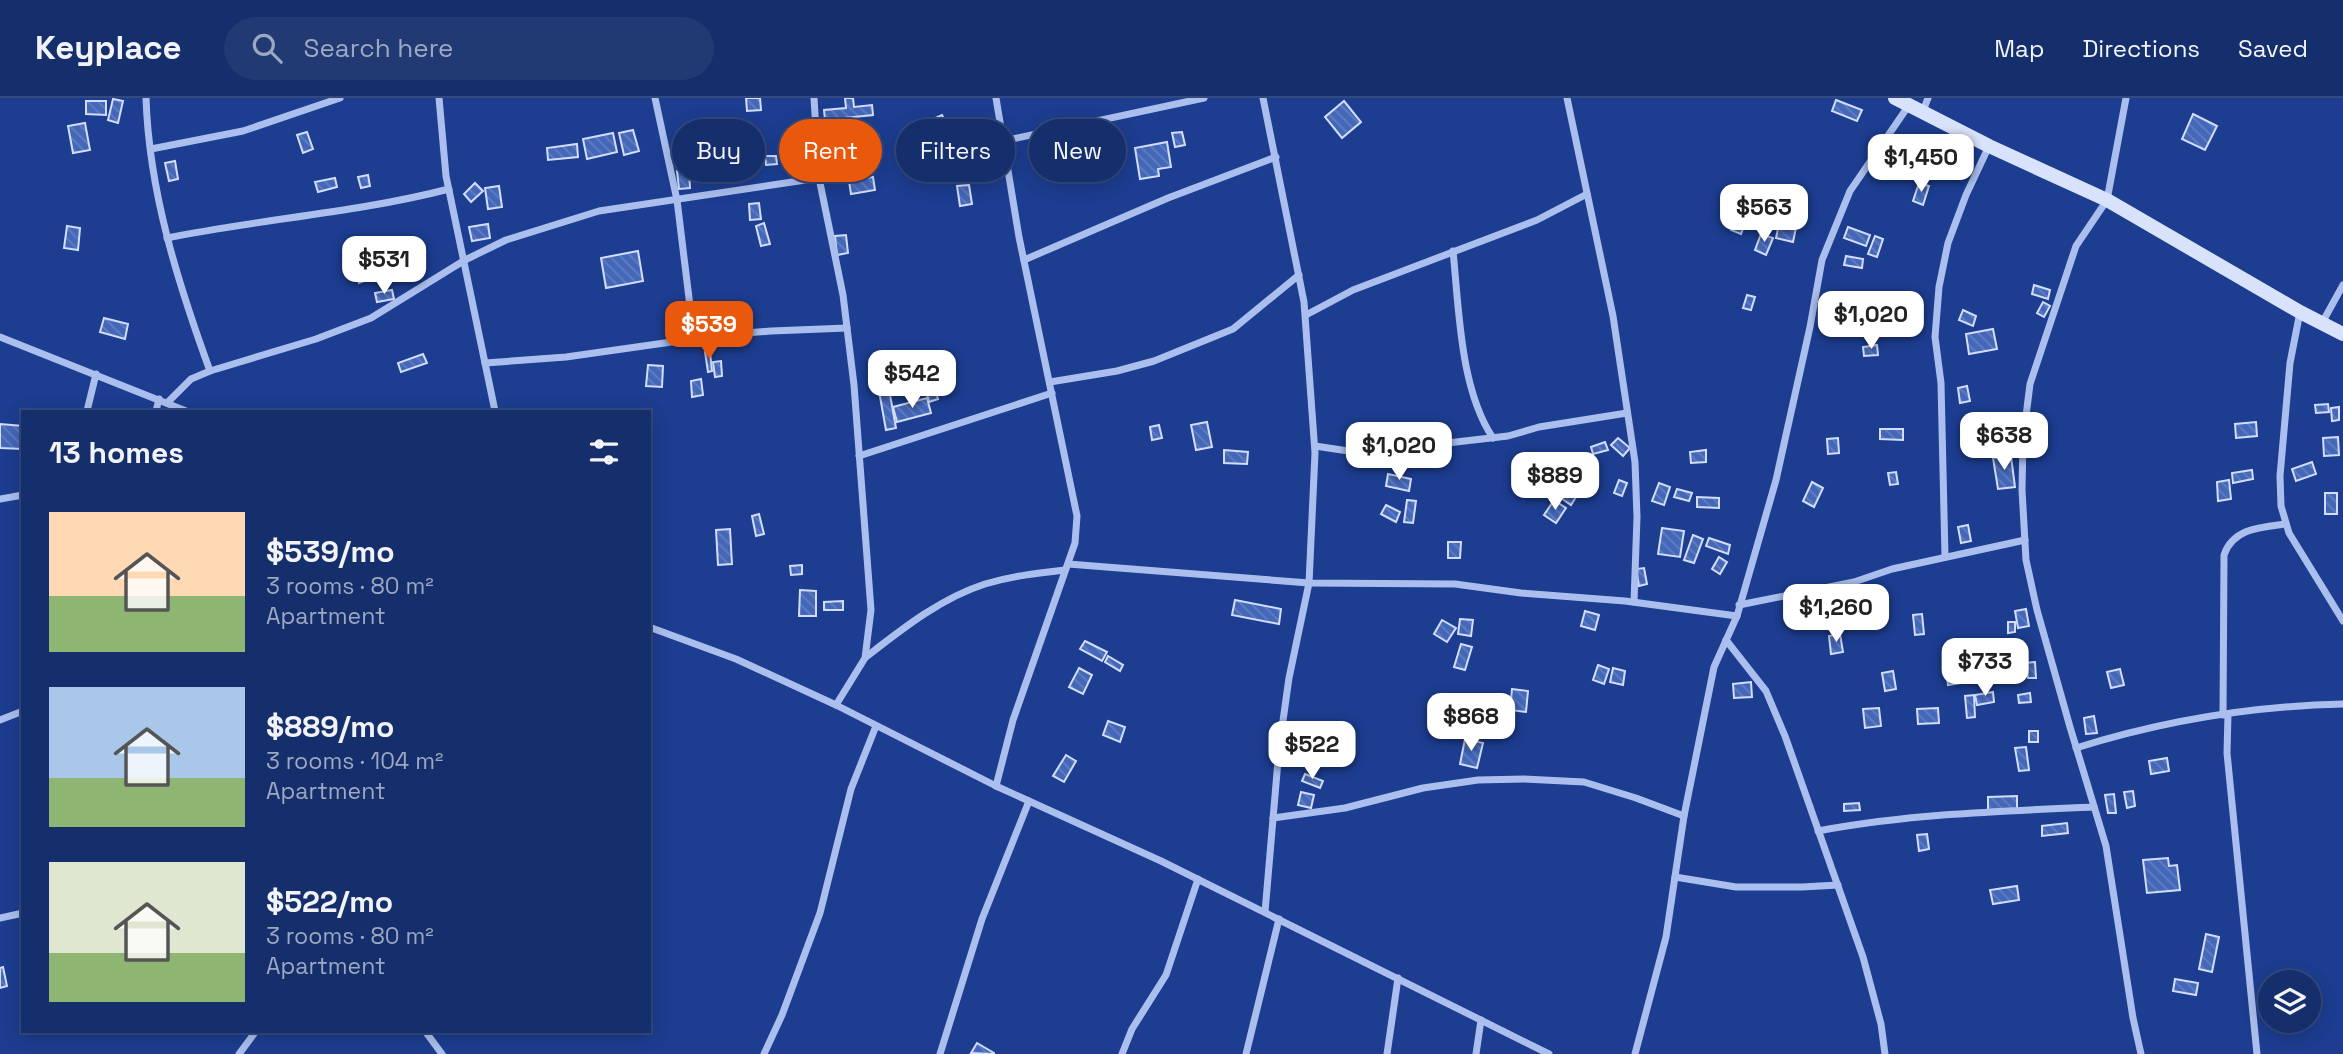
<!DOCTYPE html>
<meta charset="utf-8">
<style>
body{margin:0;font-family:"Space Grotesk",sans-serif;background:#223a74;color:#f1f3f6;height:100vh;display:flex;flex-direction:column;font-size:26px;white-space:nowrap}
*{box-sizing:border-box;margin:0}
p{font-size:23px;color:#9da8c2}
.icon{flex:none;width:38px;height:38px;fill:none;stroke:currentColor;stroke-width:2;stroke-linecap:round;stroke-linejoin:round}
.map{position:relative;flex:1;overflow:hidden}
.sheet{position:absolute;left:21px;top:312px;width:630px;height:623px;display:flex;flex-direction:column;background:#152e6c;border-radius:0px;box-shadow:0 4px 18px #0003,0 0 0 2px #344a7f}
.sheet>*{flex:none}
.banner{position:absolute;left:672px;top:21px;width:665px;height:63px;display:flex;gap:14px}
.fabs{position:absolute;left:2258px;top:872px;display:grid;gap:14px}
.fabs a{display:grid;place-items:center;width:63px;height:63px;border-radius:50%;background:#152e6c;box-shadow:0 4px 18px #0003,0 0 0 2px #344a7f;font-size:35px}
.price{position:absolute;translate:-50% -60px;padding:0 16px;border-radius:14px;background:#fff;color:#222;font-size:23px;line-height:46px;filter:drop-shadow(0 2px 4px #0008)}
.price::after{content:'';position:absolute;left:50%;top:42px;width:21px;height:16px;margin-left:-10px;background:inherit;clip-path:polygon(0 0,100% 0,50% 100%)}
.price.selected{background:#ea580c;color:#fff}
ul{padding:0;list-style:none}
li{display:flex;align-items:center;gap:21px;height:175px;padding:0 28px}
li span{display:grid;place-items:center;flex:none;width:196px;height:140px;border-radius:0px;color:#555}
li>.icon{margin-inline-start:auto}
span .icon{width:84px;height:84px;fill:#fffc;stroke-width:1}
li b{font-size:30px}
h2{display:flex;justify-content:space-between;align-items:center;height:84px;padding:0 28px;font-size:30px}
.chip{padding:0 24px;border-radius:32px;background:#152e6c;box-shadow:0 4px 18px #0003,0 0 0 2px #344a7f;font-size:24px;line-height:63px}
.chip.selected{background:#ea580c;color:#fff}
header{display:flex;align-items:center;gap:42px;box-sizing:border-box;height:98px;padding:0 35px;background:#152e6c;border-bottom:2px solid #344a7f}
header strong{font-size:33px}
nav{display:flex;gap:38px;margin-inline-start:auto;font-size:24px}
.search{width:490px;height:63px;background:#223a74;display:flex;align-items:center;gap:18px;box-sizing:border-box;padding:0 24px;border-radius:38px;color:#9da8c2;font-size:26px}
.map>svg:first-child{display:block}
</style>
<header>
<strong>Keyplace</strong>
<div class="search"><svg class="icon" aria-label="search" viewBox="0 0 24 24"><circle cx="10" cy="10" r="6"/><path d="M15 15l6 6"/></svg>Search here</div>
<nav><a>Map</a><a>Directions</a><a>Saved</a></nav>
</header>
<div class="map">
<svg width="2343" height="956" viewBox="0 0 2343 956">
<defs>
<pattern id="building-back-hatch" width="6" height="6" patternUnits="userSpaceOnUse" patternTransform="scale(1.75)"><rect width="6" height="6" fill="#4467b8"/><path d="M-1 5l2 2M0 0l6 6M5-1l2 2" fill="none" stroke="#607ec3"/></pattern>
</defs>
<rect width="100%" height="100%" fill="#1c3d90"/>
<g fill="url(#building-back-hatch)" stroke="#d1ddfa" stroke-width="2">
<path d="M746,0H760L761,12L747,13Z"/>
<path d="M845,0H853L854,9L872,7L873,17L825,22L824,12L846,10Z"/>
<path d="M113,1L123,3L118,25L108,22Z"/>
<path d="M1836,2L1862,12L1857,23L1832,13Z"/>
<path d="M86,3H106V17L86,16Z"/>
<path d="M1344,3L1361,24L1342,40L1325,19Z"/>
<path d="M2193,16L2217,28L2205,52L2182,41Z"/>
<path d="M942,17L950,35L934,42L926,24Z"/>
<path d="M85,25L90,52L73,55L68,28Z"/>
<path d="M633,32L639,53L624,57L619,35Z"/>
<path d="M307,34L313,51L303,55L297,37Z"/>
<path d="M1182,34L1185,47L1175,49L1172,35Z"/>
<path d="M613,35L617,54L587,61L583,41Z"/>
<path d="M879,37L880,53H870L869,38Z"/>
<path d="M1167,44L1171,69L1158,71L1159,78L1140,81L1135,50Z"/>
<path d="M577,46L578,59L548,62L547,50Z"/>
<path d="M868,50L869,63L850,65L848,52Z"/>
<path d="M765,58H776L777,66L766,67Z"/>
<path d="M175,63L178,81L169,83L165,65Z"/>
<path d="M966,69L967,78L958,80L957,70Z"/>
<path d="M677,73H689L690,90L679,91Z"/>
<path d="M368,77L370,88L361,90L358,79Z"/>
<path d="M873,79L875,92L851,96L849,83Z"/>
<path d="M335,80L337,89L318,94L315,84Z"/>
<path d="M475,85L483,93L471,104L464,96Z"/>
<path d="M1919,85L1929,88L1923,107L1913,103Z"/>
<path d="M969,87L972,106L960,108L957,88Z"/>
<path d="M499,88L502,109L488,111L485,90Z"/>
<path d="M759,105L761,121L750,122L749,106Z"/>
<path d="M1736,119L1746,123L1741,136L1731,132Z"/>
<path d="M1780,121L1797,125L1793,144L1776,140Z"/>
<path d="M764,125L770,146L761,148L756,128Z"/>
<path d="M488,126L490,140L472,143L469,129Z"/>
<path d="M67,128L80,130L78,152L64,150Z"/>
<path d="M1848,129L1870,137L1866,148L1844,140Z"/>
<path d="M1761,136L1773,140L1766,157L1755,152Z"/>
<path d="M846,137L848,155L837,157L835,138Z"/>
<path d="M1875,138L1883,141L1877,159L1868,156Z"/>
<path d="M638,153L643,183L606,190L601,160Z"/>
<path d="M369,157L377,178L359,185L351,164Z"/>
<path d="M1846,158L1863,161L1862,170L1844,167Z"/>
<path d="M2034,187L2050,192L2048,201L2032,196Z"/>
<path d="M392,192L394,201L377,204L375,195Z"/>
<path d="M1747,197L1755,199L1751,212L1743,210Z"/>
<path d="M1847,204L1849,213L1834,215L1833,206Z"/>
<path d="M2043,204L2050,208L2044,219L2037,215Z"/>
<path d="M1963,212L1976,218L1973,228L1959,222Z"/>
<path d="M104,220L128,226L125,241L100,234Z"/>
<path d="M1993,231L1997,251L1969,256L1966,236Z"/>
<path d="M1877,247L1878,257L1864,258L1863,249Z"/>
<path d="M705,254H710L712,273L708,274Z"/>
<path d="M423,256L427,265L401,274L398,265Z"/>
<path d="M721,263L722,278L715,279L713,264Z"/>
<path d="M648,267L663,268L662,289L646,288Z"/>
<path d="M701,281L703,297L692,299L691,283Z"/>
<path d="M933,283L938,301L929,304L925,286Z"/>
<path d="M1967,288L1970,303L1960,305L1958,290Z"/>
<path d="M889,291L896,330L886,332L879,293Z"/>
<path d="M927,300L931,315L897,324L893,309Z"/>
<path d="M2328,306L2329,314L2316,315L2315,307Z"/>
<path d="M2339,309V322L2332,323L2331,310Z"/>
<path d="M1207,324L1212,349L1196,352L1191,327Z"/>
<path d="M2256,324L2257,338L2236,340L2235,326Z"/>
<path d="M0,326L23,328V351L0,350Z"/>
<path d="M1159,327L1162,340L1152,342L1150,329Z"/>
<path d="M1880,331H1903V342L1880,341Z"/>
<path d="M2338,339L2339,357L2324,358L2323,340Z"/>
<path d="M1618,340L1630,350L1623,358L1611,347Z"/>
<path d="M1838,340L1839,355L1828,356L1827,341Z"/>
<path d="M1605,344L1608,352L1593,356L1591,349Z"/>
<path d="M1224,352L1248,354L1247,366L1224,365Z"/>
<path d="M1706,352V364L1691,365L1690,354Z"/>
<path d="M2011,358L2015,389L1998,391L1993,360Z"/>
<path d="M2312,364L2316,376L2296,383L2292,371Z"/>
<path d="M2252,372L2253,381L2233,385L2232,375Z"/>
<path d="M1896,374L1898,386L1890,387L1888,375Z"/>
<path d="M1388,376L1411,381L1409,393L1386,388Z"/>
<path d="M1619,382L1627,385L1622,398L1614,395Z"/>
<path d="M2229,382L2231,401L2218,403L2217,384Z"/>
<path d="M1812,384L1823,390L1814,409L1803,403Z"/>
<path d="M1659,385L1670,389L1664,407L1652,403Z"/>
<path d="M1563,390L1576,399L1571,407L1558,398Z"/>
<path d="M1677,391L1692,395L1689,403L1674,399Z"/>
<rect x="2325" y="395" width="12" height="21"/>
<path d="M1697,399L1719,400V410L1697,409Z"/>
<path d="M1407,402L1416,403L1413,425L1404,424Z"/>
<path d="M1554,402L1566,410L1556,425L1544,417Z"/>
<path d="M1386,407L1400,414L1396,424L1381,416Z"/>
<path d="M759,416L764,436L756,438L752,418Z"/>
<path d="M1968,427L1971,443L1961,445L1958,429Z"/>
<path d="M1662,430L1684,433L1680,459L1658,456Z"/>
<path d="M730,431L732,466L718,467L716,432Z"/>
<path d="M1693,437L1703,441L1694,465L1684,462Z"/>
<path d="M1709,440L1730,447L1728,456L1706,448Z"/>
<path d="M1448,444H1461L1460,460H1448Z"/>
<path d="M1719,459L1727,464L1720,476L1712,471Z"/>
<path d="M802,467V476L791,477L790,468Z"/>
<path d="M1644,470L1647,486L1639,488L1636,471Z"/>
<path d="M800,492L816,493V518H799Z"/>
<path d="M1235,502L1281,511L1279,526L1232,517Z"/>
<path d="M843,503V512H824V504Z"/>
<path d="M2026,511L2029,528L2018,530L2015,513Z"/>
<path d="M1585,513L1599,517L1595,532L1581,528Z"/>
<path d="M1922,516L1924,536L1915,537L1913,517Z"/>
<path d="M1460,521L1473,522L1471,538L1458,536Z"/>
<path d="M1442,522L1456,530L1447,544L1434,536Z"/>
<path d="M2008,524H2015V534L2008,535Z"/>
<path d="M1840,536L1843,554L1831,556L1829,538Z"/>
<path d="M1085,543L1107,554L1102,563L1080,551Z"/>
<path d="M1461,546L1472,549L1465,572L1454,569Z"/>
<path d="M1108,558L1123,567L1120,573L1105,564Z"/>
<path d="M1958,562L1962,585L1948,587L1945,564Z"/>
<path d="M2035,564L2036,580H2028L2026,565Z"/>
<path d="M1598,567L1609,571L1604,586L1593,582Z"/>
<path d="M1973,567L1976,576L1967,579L1964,570Z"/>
<path d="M1079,570L1092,577L1083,596L1069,589Z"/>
<path d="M1613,570L1625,573L1623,587L1610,584Z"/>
<path d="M2120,571L2124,587L2111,590L2107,574Z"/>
<path d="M1893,573L1896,591L1885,593L1882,575Z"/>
<path d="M1751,584L1752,599L1734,600L1733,586Z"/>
<path d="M1512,591L1528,593L1526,614L1510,612Z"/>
<path d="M1993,594L1994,604L1977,607L1975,597Z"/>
<path d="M2030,595L2031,604L2019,605L2018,597Z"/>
<path d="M1974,597L1975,619L1967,620L1965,598Z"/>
<path d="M1879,610L1881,628L1865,630L1863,611Z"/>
<path d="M1938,610L1939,625L1918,626L1917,611Z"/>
<path d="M2094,618L2097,635L2086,636L2084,620Z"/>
<path d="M1108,623L1125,629L1120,644L1103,637Z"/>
<rect x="2029" y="633" width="9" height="11"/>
<path d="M1465,641L1483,645L1477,670L1460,666Z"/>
<path d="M2026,649L2029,672L2019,673L2015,650Z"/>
<path d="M1066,657L1076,663L1064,684L1053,678Z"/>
<path d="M2167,660L2169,673L2151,676L2149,663Z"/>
<path d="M1305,676L1323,683L1320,690L1302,683Z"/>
<path d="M2133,693L2135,708L2127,710L2124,694Z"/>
<path d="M1301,694L1314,697L1311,710L1298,707Z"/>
<path d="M2114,696L2116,715H2108L2105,697Z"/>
<path d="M2017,698V711L1988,712V699Z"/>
<path d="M1859,705L1860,712L1844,713V706Z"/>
<path d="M2067,725L2068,735L2042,738V728Z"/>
<path d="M1927,736L1929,751L1919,753L1917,737Z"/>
<path d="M2168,760L2169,768L2177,767L2180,792L2147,795L2143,762Z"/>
<path d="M2017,788L2019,802L1993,806L1990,792Z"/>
<path d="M2206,836L2219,839L2212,874L2199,871Z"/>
<path d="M3,869L7,888L0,890V870Z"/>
<path d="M2175,881L2198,885L2196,897L2173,893Z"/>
<path d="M977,945L994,955V956L971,955Z"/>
</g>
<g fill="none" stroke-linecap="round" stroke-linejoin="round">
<g stroke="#abbfee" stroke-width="7">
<path d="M146,0C149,94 178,185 210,273L191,281L168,304"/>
<path d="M439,0L446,78L495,313"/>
<path d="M655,0L677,102L694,241"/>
<path d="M814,0L819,80L843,197L854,287L871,512L865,560L836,607"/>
<path d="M1263,0L1304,204L1315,355L1309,485L1289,580L1279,651L1265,814"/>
<path d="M1567,0L1613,218L1635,364L1637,419L1634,504"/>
<path d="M2126,0L2107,102L2076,148L2030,286L2023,342L2022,392L2026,462L2037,512L2070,629L2106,748L2133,920L2141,956"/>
<path d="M1923,13L1928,0"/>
<path d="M1003,43L1204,0"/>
<path d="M151,51L243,33L340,0"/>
<path d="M167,140C260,121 356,115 449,91"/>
<path d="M1453,153C1459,211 1460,291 1493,340"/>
<path d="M1024,162L1168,100L1276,59"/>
<path d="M2300,214L2290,265L2280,378L2281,408L2289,435L2343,523"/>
<path d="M1306,217L1353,192L1537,122L1587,96"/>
<path d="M2322,225L2343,187"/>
<path d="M0,239L186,313"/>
<path d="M485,265L566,259L721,237L771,233L847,230"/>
<path d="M210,273L316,241L371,220L465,162L506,142L599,113L819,80"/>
<path d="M1050,284L1117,273L1154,263L1233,231L1299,177"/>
<path d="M87,313L96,276"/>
<path d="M156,313L159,301"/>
<path d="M1315,348L1355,354L1404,350L1508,338L1539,329L1627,315"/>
<path d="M859,358L1052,295"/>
<path d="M0,401L23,397"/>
<path d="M1945,459L1941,285L1935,239L1939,189L1948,145L1966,97L1989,48"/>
<path d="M1068,466L1309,485L1455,486L1521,495L1625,503L1737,518"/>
<path d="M1739,507L1854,484L1892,471L2025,442"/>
<path d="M649,529L736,561L836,607L996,688L1161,763L1549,956"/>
<path d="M1726,542L1766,593L1785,638L1863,859L1881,926L1885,956"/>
<path d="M866,559C902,531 941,500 985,486C1012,478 1038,475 1065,472"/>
<path d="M2228,616L2227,655L2257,956"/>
<path d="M2223,617L2224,457C2233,430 2262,429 2286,426"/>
<path d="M0,622L23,613"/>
<path d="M2076,650C2162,623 2253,608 2343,606"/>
<path d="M996,688L1013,622L1075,445L1077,418L1019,139L996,0"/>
<path d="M1273,720L1345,710L1423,690L1478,682L1524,681L1584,684L1636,700L1684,718"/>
<path d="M1818,733C1909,716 2002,713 2094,709"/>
<path d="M1675,779L1736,789H1802L1838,787"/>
<path d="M0,820L23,815"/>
<path d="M425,933L442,956"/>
<path d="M239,956L256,933"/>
<path d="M764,956L782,917L820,815L851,691L876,628"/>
<path d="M940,956L982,821L1029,703"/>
<path d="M1122,956L1132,931L1166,877L1198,781"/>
<path d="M1246,956L1279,821"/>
<path d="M1387,956L1398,880"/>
<path d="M1476,956L1481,922"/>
<path d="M1635,956L1666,839L1684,718L1714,569L1737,518L1776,382L1810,229L1822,162L1850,93L1909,7"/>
</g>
<path stroke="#d8e2fa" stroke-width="14" d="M1895,0L1989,48L2107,102L2300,214L2343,236"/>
</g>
</svg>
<div class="fabs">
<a><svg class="icon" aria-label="layers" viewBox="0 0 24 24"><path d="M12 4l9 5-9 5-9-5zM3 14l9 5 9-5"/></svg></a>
</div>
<b class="price" style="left:1921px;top:96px">$1,450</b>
<b class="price" style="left:1764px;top:146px">$563</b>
<b class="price" style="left:384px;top:198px">$531</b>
<b class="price" style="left:1871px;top:253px">$1,020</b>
<b class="price selected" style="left:709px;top:263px">$539</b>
<b class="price" style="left:912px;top:312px">$542</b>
<b class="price" style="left:2004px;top:374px">$638</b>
<b class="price" style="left:1399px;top:384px">$1,020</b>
<b class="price" style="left:1555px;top:414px">$889</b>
<b class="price" style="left:1836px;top:546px">$1,260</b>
<b class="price" style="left:1985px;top:600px">$733</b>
<b class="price" style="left:1471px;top:655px">$868</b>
<b class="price" style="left:1312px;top:683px">$522</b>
<div class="banner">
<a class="chip">Buy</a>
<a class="chip selected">Rent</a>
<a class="chip">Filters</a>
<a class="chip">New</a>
</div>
<section class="sheet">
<h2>13 homes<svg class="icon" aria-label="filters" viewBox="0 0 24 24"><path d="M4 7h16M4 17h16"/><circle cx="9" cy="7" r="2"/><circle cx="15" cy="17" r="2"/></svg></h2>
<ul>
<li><span style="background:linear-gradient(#ffd9b3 60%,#8fb573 0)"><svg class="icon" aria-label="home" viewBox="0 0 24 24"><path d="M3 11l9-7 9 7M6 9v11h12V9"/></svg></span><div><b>$539/mo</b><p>3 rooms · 80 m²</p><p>Apartment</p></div></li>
<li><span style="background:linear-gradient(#a9c7e8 65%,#8fb573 0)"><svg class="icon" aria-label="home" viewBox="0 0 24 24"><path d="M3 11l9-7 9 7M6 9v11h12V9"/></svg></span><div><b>$889/mo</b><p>3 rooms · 104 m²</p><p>Apartment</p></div></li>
<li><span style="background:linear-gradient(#dfe7d0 65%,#8fb573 0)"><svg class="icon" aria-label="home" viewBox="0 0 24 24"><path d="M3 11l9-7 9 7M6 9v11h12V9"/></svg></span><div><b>$522/mo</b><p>3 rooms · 80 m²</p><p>Apartment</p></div></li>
</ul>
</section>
</div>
